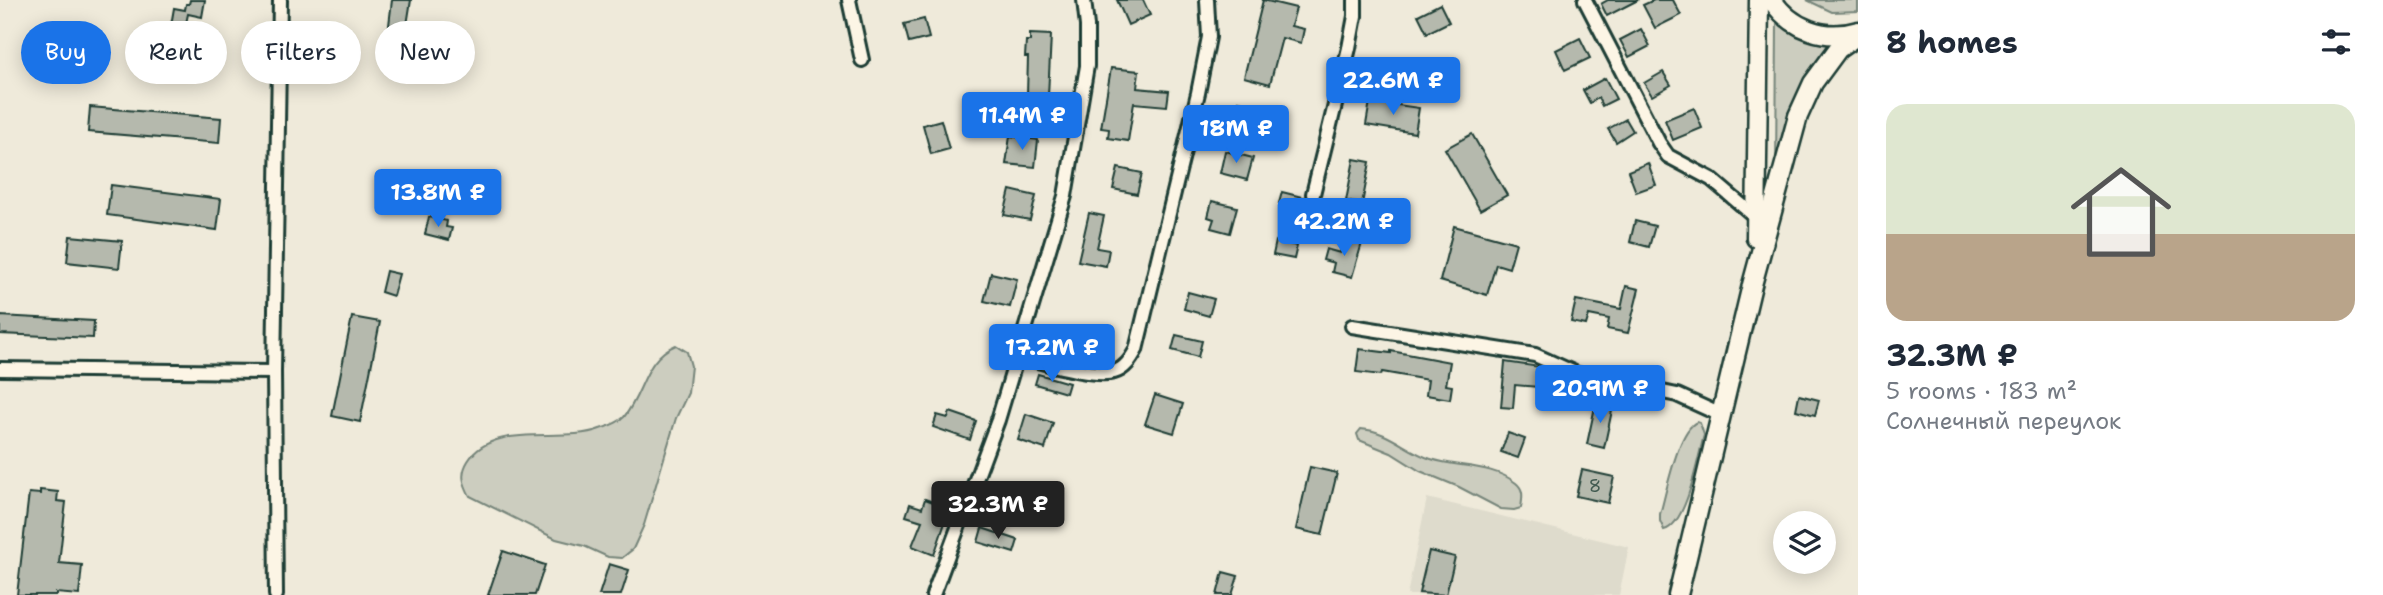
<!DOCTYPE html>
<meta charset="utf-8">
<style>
body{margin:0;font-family:"Shantell Sans",sans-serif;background:#f6f6f7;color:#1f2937;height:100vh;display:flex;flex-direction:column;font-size:26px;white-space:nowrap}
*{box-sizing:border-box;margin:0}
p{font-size:23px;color:#747a83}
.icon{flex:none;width:38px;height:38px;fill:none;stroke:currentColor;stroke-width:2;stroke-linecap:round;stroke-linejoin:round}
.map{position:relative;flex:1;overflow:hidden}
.panel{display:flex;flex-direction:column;background:#fff;width:525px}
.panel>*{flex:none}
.guide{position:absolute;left:21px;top:21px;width:665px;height:63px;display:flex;gap:14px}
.fabs{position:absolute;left:1773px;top:511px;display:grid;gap:14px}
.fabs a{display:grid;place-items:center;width:63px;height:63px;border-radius:50%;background:#fff;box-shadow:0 4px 18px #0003;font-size:35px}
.price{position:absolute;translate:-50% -60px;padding:0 16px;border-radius:7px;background:#1a73e8;color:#fff;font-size:23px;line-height:46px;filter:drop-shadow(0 2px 4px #0008)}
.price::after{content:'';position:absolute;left:50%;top:42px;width:21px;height:16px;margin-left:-10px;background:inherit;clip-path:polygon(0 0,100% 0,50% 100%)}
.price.selected{background:#222;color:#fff}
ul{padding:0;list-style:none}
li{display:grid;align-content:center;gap:14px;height:371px;padding:0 28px}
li+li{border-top:2px solid #e0e1e3}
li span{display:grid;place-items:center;height:217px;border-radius:21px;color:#555}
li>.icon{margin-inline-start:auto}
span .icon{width:126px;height:126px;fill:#fffc;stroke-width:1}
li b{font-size:30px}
h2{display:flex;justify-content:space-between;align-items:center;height:84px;padding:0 28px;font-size:30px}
.pill{padding:0 24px;border-radius:32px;background:#fff;box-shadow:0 4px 18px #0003;font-size:24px;line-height:63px}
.pill.selected{background:#1a73e8;color:#fff}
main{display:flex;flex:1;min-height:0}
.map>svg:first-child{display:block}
</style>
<main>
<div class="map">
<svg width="1858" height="595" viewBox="0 0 1858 595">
<rect width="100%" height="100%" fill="#efeada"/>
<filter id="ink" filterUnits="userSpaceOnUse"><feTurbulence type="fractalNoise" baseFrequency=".0143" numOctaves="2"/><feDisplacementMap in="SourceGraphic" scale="14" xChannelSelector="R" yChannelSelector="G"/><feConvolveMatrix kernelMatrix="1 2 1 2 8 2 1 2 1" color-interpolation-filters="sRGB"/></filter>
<g filter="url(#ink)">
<path fill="#dedbcc" d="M1427,498L1629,547L1619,595H1407Z"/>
<g fill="#cccdbf" stroke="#76857a" stroke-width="2">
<path d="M1807,0H1858V11L1832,12Z"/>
<path d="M1777,19L1833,42C1794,80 1787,130 1776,181Z"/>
<path d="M676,345L687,352L691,366L688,393L676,418L644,525L633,549L622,558L608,557L584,546L556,539L470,496C463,483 460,474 468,461C493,420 562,444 600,429C607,427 619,422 624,417C644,393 644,358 676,345Z"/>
<path d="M1697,422L1700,423L1704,435C1698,456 1687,525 1664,530L1660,521V514C1666,494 1678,429 1697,422Z"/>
<path d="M1361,429C1389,431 1406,451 1431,459C1459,468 1492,464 1516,483C1525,490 1522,499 1521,508L1514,510L1501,509L1459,487L1420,471L1391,453L1359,440L1357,434Z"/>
</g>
<g fill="#b5b9ad" stroke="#1f3d34" stroke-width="2">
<path d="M190,0H205L202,17L188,14L184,33L170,31L174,8L185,10L186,4H189Z"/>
<path d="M392,0H411L404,44L387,42Z"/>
<path d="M1117,0H1143L1150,15L1128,25Z"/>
<path d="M1263,0L1296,8L1291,26L1304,29L1301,43L1282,38L1270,84L1244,77Z"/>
<path d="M1608,0H1638L1607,16L1601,4Z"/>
<path d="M1654,0H1673L1681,15L1655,28L1643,5Z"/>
<path d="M1440,4L1449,22L1427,33L1418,15Z"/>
<path d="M924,19L929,38L909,43L904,24Z"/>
<path d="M1641,29L1650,46L1629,57L1620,40Z"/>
<path d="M1030,34L1051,35L1048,96L1027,95L1028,57H1025L1026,41H1030Z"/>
<path d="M1580,38L1590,58L1565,70L1556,50Z"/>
<path d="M1111,68L1139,71L1137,88L1169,91L1167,106L1134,103L1128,141L1108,138L1109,129L1101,128Z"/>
<path d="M1663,72L1671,85L1652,96L1644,83Z"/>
<path d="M1605,78L1616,99L1602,106L1598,98L1590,103L1583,90Z"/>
<path d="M1238,101L1265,107L1258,132L1236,126L1237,120L1233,119Z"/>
<path d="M1370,101L1419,108L1415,133L1366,125Z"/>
<path d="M90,107L221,118L219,143L88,132Z"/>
<path d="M1694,108L1702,128L1673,140L1665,120Z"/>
<path d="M1626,119L1633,131L1616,142L1608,129Z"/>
<path d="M941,120L949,149L931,154L923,125Z"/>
<path d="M1472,134L1507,195L1480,210L1445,149Z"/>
<path d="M1010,136L1038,140L1035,167L1006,164Z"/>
<path d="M1225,151L1253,158L1247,180L1220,173Z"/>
<path d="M1354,159L1370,162L1362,204L1346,201Z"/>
<path d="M1648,163L1656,185L1636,192L1628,171Z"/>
<path d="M1118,168L1142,173L1137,194L1113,189Z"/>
<path d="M111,185L221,199L217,230L107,215Z"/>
<path d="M1010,190L1036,196L1030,220L1004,215Z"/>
<path d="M1282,192L1306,198L1304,210L1279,203Z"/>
<path d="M1212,201L1237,207L1230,233L1211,228L1214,219L1208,217Z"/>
<path d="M1089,213L1104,216L1097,248L1109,250L1106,266L1078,261Z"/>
<path d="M429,217L447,221L446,227L452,228L449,240L425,234Z"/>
<path d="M1635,221L1655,226L1649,247L1630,242Z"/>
<path d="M1454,226L1516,243L1509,268L1496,264L1487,295L1440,281Z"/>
<path d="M70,236L122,241L119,268L67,262Z"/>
<path d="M1344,238L1362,243L1352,277L1332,272L1334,263L1323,260L1326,249L1340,253Z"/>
<path d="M1276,241L1297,246L1294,259L1273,255Z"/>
<path d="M386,271L399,274L393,296L381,292Z"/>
<path d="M991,273L1017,279L1010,307L984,301Z"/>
<path d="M1626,286L1639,289L1628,333L1607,329L1609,319L1589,315L1586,325L1571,322L1576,300L1621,309Z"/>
<path d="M1188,292L1214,299L1209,316L1184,309Z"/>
<path d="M0,316L94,321L93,338L0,334Z"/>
<path d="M352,317L380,322L360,422L332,416Z"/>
<path d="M1176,335L1202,341L1198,357L1172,350Z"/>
<path d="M1359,349L1391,353V351L1450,362L1446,385L1452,386L1450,399L1426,395L1428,380L1382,372L1381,375L1356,372Z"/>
<path d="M1505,362L1540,367L1538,387L1515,385L1513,408L1501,407Z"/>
<path d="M1038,374L1069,383L1066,393L1035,384Z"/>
<path d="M1155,395L1183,404L1174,433L1145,424Z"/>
<path d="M1799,395L1819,400L1815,415L1796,410Z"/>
<path d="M1596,402L1613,406L1604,448L1587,444Z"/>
<path d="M950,412L976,421L970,440L933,427L937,415L948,418Z"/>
<path d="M1026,414L1053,423L1045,449L1018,440Z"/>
<path d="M1508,433L1525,439L1518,458L1501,452Z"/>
<path d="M1310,467L1337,473L1322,535L1296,529Z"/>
<path d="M1582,470L1614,477L1608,503L1576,496Z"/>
<path d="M1011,487L1036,495L1028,521L1003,513Z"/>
<path d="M40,490L58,492L57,501L66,502L59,563L82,565L79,595L56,593V595H17L29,493L40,494Z"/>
<path d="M925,499L950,508L934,555L912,546L922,521L906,516L910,504L922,508Z"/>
<path d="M982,528L1018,540L1014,553L978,542Z"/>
<path d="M503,551L545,565L535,595H488Z"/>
<path d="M1429,551L1455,557L1446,595L1419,593Z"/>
<path d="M609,564L629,570L621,595H599Z"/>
<path d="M1223,572L1238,576L1232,595H1217Z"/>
</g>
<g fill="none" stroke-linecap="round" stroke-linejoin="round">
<g stroke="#1f3d34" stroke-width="18">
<g id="street">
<path d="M849,0L862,60"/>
<path d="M1585,0L1659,143L1668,156L1711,179L1758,219"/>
<path d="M1313,194L1349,48L1355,16V0"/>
<path d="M1352,326L1535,355L1577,374L1677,395L1721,415"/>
<path d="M1017,356C1040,361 1093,378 1114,372C1125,369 1131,359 1136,350L1198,93L1209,37L1207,0"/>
<path d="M0,369L274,372"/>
<path d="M276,595L274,372L280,0"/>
<path d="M933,595L998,420L1065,196L1087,66V26L1084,0"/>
</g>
</g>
<g stroke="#1f3d34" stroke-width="23">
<g id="secondary">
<path d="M1772,0C1791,29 1825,41 1858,31"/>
<path d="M1756,238L1759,0"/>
<path d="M1678,595L1752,285L1798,116L1813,83L1838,49L1858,35"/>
</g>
</g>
<use href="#street" stroke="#fcf5e5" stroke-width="12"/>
<use href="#secondary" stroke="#fcf5e5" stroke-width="18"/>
</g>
</g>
<g text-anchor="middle" stroke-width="5" stroke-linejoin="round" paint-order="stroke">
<g font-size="18" fill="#445c52">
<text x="1595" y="492">8</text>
</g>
</g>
</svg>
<div class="fabs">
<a><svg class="icon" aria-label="layers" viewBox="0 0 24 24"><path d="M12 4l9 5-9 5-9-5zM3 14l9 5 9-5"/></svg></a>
</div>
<b class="price" style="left:1393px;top:117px">22.6M ₽</b>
<b class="price" style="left:1022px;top:152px">11.4M ₽</b>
<b class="price" style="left:1236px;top:165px">18M ₽</b>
<b class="price" style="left:438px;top:229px">13.8M ₽</b>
<b class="price" style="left:1344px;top:258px">42.2M ₽</b>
<b class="price" style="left:1052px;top:384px">17.2M ₽</b>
<b class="price" style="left:1600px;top:425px">20.9M ₽</b>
<b class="price selected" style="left:998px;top:541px">32.3M ₽</b>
<div class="guide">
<a class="pill selected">Buy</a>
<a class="pill">Rent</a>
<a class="pill">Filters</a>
<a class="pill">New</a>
</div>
</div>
<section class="panel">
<h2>8 homes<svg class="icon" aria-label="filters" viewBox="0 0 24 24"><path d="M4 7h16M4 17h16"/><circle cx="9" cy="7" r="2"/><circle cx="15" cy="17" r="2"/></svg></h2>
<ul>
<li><span style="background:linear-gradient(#dfe7d0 60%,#b9a48a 0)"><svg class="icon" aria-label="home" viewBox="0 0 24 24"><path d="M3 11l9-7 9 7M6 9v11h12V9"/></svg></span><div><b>32.3M ₽</b><p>5 rooms · 183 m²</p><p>Солнечный переулок</p></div></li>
</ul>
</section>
</main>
